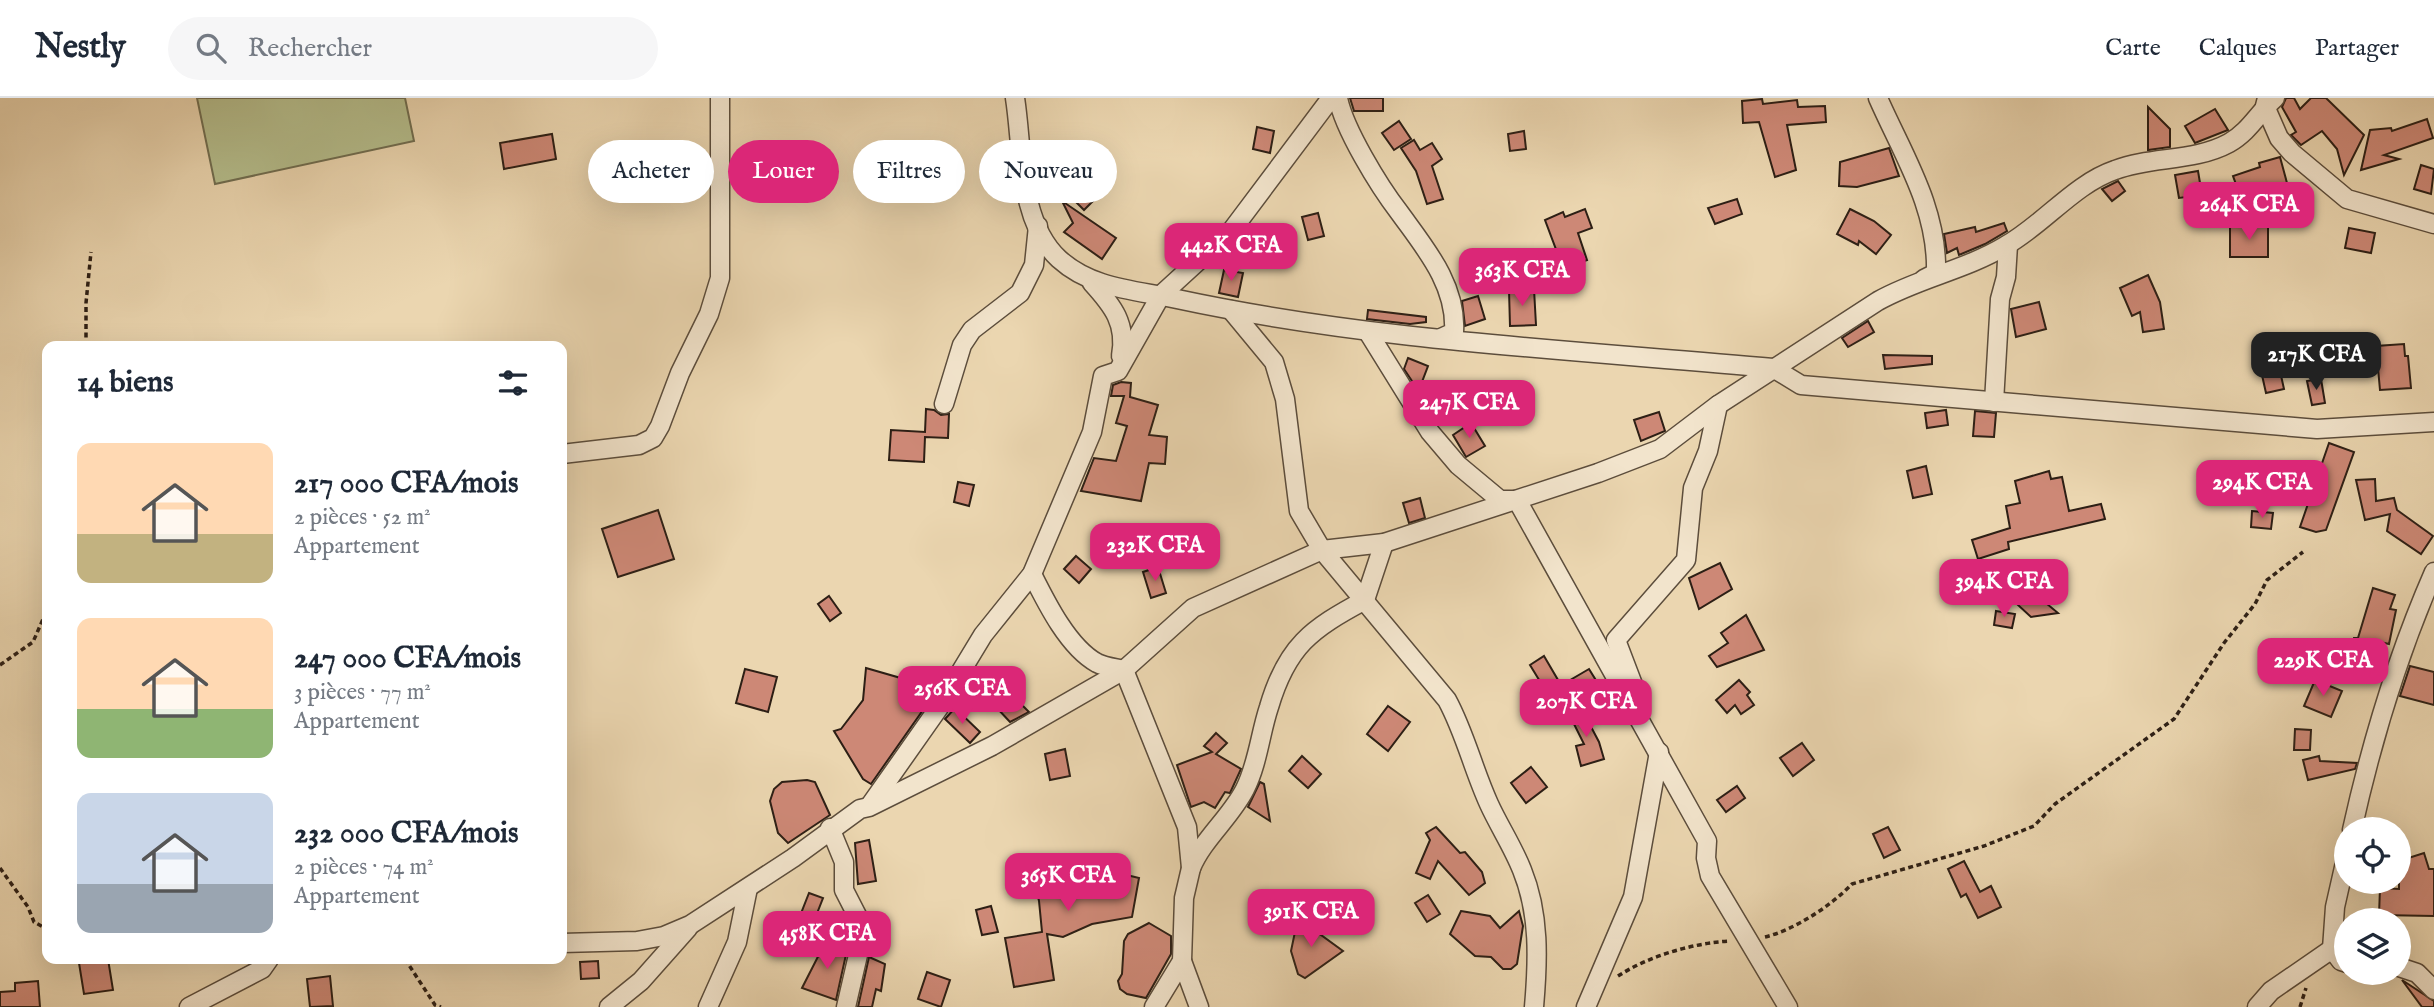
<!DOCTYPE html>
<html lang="fr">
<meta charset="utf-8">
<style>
body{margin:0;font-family:"IM FELL English",serif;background:#f6f6f7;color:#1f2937;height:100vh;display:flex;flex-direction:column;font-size:26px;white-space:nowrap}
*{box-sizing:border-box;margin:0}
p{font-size:23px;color:#747a83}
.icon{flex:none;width:38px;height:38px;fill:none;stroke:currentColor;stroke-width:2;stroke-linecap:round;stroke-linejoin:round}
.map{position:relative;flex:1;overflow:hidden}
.details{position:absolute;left:42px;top:243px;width:525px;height:623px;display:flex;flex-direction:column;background:#fff;border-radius:14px;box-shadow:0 7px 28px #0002}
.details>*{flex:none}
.top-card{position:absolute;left:588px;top:42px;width:665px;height:63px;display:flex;gap:14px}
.tools{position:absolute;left:2334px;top:719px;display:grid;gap:14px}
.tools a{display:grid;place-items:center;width:77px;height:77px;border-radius:50%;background:#fff;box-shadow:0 7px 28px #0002;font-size:35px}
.price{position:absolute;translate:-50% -60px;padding:0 16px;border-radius:14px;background:#db2777;color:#fff;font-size:23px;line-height:46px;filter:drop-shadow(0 2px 4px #0008)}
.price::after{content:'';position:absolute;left:50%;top:42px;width:21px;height:16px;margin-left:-10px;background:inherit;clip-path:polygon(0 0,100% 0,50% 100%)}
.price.current{background:#222;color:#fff}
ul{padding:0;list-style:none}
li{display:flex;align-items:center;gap:21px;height:175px;padding:0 35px}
li span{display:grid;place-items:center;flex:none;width:196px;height:140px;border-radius:14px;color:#555}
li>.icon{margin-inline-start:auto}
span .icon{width:84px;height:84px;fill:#fffc;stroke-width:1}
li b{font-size:30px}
h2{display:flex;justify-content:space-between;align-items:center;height:84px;padding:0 35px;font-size:30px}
.chip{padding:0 24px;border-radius:32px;background:#fff;box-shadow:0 7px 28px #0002;font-size:24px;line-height:63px}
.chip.current{background:#db2777;color:#fff}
header{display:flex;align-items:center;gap:42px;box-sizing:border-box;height:98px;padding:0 35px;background:#fff;border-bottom:2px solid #e0e1e3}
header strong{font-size:33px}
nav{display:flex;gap:38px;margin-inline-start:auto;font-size:24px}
.search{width:490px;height:63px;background:#f6f6f7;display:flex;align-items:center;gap:18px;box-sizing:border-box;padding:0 24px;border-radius:38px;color:#747a83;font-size:26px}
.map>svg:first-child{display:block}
</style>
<header>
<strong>Nestly</strong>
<div class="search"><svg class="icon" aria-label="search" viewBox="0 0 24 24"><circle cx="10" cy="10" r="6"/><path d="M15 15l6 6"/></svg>Rechercher</div>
<nav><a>Carte</a><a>Calques</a><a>Partager</a></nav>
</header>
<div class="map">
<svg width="2434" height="909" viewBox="0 0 2434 909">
<rect width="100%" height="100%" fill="#ebd6b0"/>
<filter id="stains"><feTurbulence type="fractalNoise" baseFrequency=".00286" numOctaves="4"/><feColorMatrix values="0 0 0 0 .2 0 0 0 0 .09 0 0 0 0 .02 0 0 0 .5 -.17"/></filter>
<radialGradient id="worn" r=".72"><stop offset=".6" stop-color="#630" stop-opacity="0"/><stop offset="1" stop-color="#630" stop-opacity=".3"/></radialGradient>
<path fill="#b5be8d" stroke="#716e51" stroke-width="2" d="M197,0H405L414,43L215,86Z"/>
<g fill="#cd8876" stroke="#2d1f15" stroke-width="2">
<path d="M1350,0H1383V13H1354Z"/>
<path d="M2286,0H2294L2300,11L2311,0H2326L2364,37L2344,77L2337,51L2322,33L2301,47L2291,37L2296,34L2282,9Z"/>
<path d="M1762,1L1763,6L1797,2L1798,9L1825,8L1826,24L1787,27L1796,72L1775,79L1759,24L1743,25L1742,3Z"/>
<path d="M2148,9L2170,31V49L2148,52Z"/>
<path d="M2215,11L2228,32L2195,45L2185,28Z"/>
<path d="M2427,21L2433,40L2384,57L2399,61L2361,72L2370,32L2391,30L2392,33Z"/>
<path d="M1399,23L1411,41L1394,52L1382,35Z"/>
<path d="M1257,29L1274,33L1270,55L1253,51Z"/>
<path d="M1524,33L1526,51L1510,53L1508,36Z"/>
<path d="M552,36L556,61L504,71L500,45Z"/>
<path d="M1414,42L1420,52L1432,45L1442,61L1432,68L1443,101L1427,106L1416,73L1401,50Z"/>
<path d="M1889,50L1899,78L1857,89L1839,88L1840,64Z"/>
<path d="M2280,59L2287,85L2240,97L2233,78L2260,69L2259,65Z"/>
<path d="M1082,64L1107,89L1084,112L1059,87Z"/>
<path d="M2421,67L2434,71L2431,96L2414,91Z"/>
<path d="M2198,73L2202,97L2179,100L2175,77Z"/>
<path d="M2118,83L2125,93L2112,103L2102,91Z"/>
<path d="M1737,101L1742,116L1715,126L1708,110Z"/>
<path d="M1062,103L1116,140L1102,161L1064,134L1073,125Z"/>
<path d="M2288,110L2289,125L2263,126L2262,111Z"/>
<path d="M1585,111L1592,130L1578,135L1587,162L1563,170L1545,122L1563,114L1565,119Z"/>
<path d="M1850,111L1874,123L1891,137L1876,156L1859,143L1858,147L1837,136Z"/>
<path d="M1318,115L1324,138L1308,142L1302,119Z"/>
<path d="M2004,125L2007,133L1985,146L1959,157L1957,150L1947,155L1944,136L1975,129L1976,134Z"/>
<rect x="2230" y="128" width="38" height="31"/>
<path d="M2349,130L2375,135L2371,155L2345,150Z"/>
<path d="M1224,172L1243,175L1238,199L1219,195Z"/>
<path d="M2148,177L2160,204L2164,231L2143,234L2140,214L2132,218L2120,190Z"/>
<path d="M1534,191L1536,227L1510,228L1509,192Z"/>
<path d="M1478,198L1485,221L1465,228L1462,203Z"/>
<path d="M2039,204L2046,231L2016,239L2011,211Z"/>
<path d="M1368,212L1426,219V224L1410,226L1367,221Z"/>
<path d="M1868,223L1874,234L1848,249L1842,240Z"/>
<path d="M2404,246L2405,258H2408L2411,290L2380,292L2376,248Z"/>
<path d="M2276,255L2284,291L2266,295L2258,259Z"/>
<path d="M1883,257L1932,258V266L1885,271Z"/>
<path d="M1408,260L1428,268L1420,289L1414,286L1404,271Z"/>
<path d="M2321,281L2325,305L2312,307L2307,283Z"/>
<path d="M1121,284L1131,285L1130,299L1158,307L1149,337L1167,339L1165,366L1149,365L1141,403L1081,393L1094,360L1116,363L1127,328L1116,325L1124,298H1111L1113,287Z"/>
<path d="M926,311L934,312L941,317L949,316L948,340L925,339L924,364L889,362L891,332L925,334Z"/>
<path d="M1946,312L1948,327L1927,330L1925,315Z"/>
<path d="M1975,313L1996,315L1994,339L1973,338Z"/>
<path d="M1659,314L1665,333L1641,343L1634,322Z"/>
<path d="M1471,325L1485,348L1466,359L1453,337Z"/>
<path d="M2329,345L2354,354L2326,432L2316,434L2300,429Z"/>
<path d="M1926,368L1932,396L1913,400L1907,373Z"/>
<path d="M2049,373L2051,381L2062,379L2069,413L2101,406L2105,421L2008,444L2009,451L1978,461L1972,442L2010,430L2006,408L2020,405L2015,383Z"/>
<path d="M2375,381L2376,403L2394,400L2397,412L2433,438L2421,456L2387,433L2390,416L2365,422L2356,382Z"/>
<path d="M958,384L974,387L969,408L954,404Z"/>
<path d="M1420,400L1425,420L1409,425L1403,405Z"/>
<path d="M658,412L674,461L618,479L602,431Z"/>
<path d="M2252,413L2273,415L2271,431L2251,429Z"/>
<path d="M1142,438L1148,459L1135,463L1129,441Z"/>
<path d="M1076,458L1091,471L1079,485L1064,471Z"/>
<path d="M1720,465L1732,491L1699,511L1689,480Z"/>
<path d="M1158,469L1166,495L1151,500L1143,474Z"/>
<path d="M2058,471L2062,488L2047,492L2043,474Z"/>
<path d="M2017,481L2058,515L2031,519L2005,495Z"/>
<path d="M2373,490L2395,497L2390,511L2396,512L2389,546L2371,542L2368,568L2351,566L2354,540H2358Z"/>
<path d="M829,498L841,515L830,523L818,506Z"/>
<path d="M1996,513L2015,516L2012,530L1994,527Z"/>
<path d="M1746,517L1764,552L1717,569L1709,558L1728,545L1721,535Z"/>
<path d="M1544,558L1558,582L1544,590L1530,567Z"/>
<path d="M2410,568L2434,574V607L2400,598Z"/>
<path d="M866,570L904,581L914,593L930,602L871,686L863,681L834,633L841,631L863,602Z"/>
<path d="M745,571L777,579L768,614L736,605Z"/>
<path d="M1589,571L1597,584L1569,600L1560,588Z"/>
<path d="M981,572L999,593L1003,588L1029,614L1010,624L970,581Z"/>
<path d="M1739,582L1750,594L1747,597L1754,607L1741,616L1735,607L1727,615L1716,602Z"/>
<path d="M2315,582L2342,593L2331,619L2304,608Z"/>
<path d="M1388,608L1410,624L1388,653L1367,636Z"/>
<path d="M1580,608L1599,644L1604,661L1581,668L1576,648L1584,646L1568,614Z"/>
<path d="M955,610L980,634L970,645L945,621Z"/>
<path d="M2295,631L2311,632L2310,652H2294Z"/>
<path d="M1216,635L1227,645L1216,656L1241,671L1230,695L1225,694L1215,710L1204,704L1191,709L1177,667L1212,654L1204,648Z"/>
<path d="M1802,645L1814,662L1793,678L1780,660Z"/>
<path d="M1065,651L1070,678L1050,682L1045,656Z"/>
<path d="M1302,658L1321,676L1308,690L1289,673Z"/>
<path d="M2319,658L2320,663L2357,665L2355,671L2308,682L2303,662Z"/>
<path d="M1531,669L1547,689L1526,705L1511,685Z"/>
<path d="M807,682L815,684L830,717L788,745L778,735L770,703L774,691L782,684Z"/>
<path d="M1260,684L1264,686L1270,723L1248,709Z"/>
<path d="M1737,688L1745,700L1726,714L1717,702Z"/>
<path d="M1436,729L1460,755L1465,754L1482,774L1485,785L1469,797L1438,763L1430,781L1416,775L1430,742L1426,735Z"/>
<path d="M1888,729L1900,752L1884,760L1873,736Z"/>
<path d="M869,742L876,783L858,786L855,745Z"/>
<path d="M2424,755L2429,771H2434V818L2379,817L2380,790L2399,791V763Z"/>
<path d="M1964,763L1980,794L1991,788L2001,809L1978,820L1966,796L1961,799L1948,771Z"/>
<path d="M1055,764L1078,765L1139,780L1132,819L1092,826L1063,839L1047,836L1054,882L1014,889L1005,840L1042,834L1039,803L1031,770Z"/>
<path d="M809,795L823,800L814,823L800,818Z"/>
<path d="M1428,797L1440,816L1427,824L1415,805Z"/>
<path d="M991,808L998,834L982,837L976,812Z"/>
<path d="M1461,813L1490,818L1500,830L1519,813L1523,828L1517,866L1511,871H1503L1491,859L1475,858L1450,836Z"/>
<path d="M827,817L844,826L837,840L820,831Z"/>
<path d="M1310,820L1317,834L1343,853L1305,880L1298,876L1291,853L1296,829Z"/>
<path d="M1149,825L1171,838V856L1146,900L1127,896L1120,891L1118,883L1122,876L1124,843L1128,836Z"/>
<path d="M828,839L847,852L836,902L802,890Z"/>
<path d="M869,859L885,866L881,893L876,891L872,909H858Z"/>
<path d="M108,861L113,892L84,896L79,865Z"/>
<path d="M598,863L599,880L581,881L580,864Z"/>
<path d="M927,874L950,882L941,909L918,901Z"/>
<path d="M330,878L333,908L310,909L307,881Z"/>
<path d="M2402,882L2434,903V909H2422Z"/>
<path d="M38,883L40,909H0V894L15,893V885Z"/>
</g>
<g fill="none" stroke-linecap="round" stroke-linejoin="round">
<g stroke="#5c4d3c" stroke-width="21">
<g id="minor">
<path d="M1015,0C1023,50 1018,123 1059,161C1092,191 1136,192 1177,201C1373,243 1574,252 1773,270L1801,287L2317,331L2434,324"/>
<path d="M1338,0C1344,31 1379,88 1399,114C1425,150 1457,187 1454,234L1441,240"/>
<path d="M1878,0C1903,57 1938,110 1936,175L1924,181"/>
<path d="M2267,0L2265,8L2279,40L2292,55L2347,101L2434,126"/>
<path d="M1092,185C1113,208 1127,226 1121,258"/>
<path d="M1231,212L1274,264L1285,301L1299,413L1322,452L1447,602C1465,635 1473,671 1489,706C1499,728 1513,749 1522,772C1540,816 1538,863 1534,909"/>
<path d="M1368,234L1430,334L1458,367L1500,402H1517L1707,743L1706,760L1710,778L1788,909"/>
<path d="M1994,304L2000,201L2006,179L2008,147"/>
<path d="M944,306L962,247L972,232L1020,195L1034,167L1038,128"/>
<path d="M562,356L639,347L653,340L660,328L680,275L709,216L720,180V0"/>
<path d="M1032,476C1046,504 1068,549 1097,565C1105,569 1116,570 1124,572L1187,729L1191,770L1184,800L1182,863L1154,909"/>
<path d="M1640,605L1616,542L1686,462L1693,390L1708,353L1718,307"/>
<path d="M871,706L940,608L983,537L1032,476L1092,334L1103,278L1118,273L1161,197L1232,132L1331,0"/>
<path d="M830,730L844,764V792L864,831L846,909"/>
<path d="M2352,732C2371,646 2399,554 2434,474"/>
<path d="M2347,756L2335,809L2332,851L2341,863L2347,865"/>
<path d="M1191,770C1203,741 1231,719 1245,691C1258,665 1260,636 1269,609C1287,548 1311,531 1365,502L1384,445"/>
<path d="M562,845L637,843L664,838L690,827L793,760L860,711L869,709L992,648L1124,572L1193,510L1322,452L1384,445L1598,375L1660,351L1718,307L1878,203C1919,180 1965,172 2005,148C2043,127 2074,86 2115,72C2152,58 2194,64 2229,45C2249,34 2259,14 2275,0"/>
<path d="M1182,863L1199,909"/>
<path d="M2399,869L2417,875L2434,892"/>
<path d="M189,909L262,871L269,861"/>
<path d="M609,909L641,883L688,830"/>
<path d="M708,909L737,844L748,790"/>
<path d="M1586,909L1633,799L1659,654"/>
<path d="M2257,909L2271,893L2332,851"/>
</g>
</g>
<g stroke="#2d1f15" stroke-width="3.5" stroke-dasharray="5 3.5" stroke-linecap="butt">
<path d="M86,248V205L91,154"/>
<path d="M0,567L33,544L47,512"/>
<path d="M0,770L28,809L34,824L47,831"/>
<path d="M1765,839C1794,832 1831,808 1852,786L1984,748L2034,728L2055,706L2174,621L2224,545L2255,506L2267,482L2303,454"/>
<path d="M405,861L435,907L441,909"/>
<path d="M1618,878C1649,858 1693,845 1730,843"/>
<path d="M2300,909L2306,890"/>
</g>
<use href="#minor" stroke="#f2e4cc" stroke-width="18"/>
</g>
<rect width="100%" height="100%" filter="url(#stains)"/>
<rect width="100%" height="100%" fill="url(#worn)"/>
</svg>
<div class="tools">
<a><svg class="icon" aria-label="locate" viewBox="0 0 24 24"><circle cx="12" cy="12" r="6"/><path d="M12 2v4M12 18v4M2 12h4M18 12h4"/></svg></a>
<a><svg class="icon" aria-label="layers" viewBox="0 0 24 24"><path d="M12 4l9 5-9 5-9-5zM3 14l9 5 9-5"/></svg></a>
</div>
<b class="price" style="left:2249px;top:144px">264K CFA</b>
<b class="price" style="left:1231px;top:185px">442K CFA</b>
<b class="price" style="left:1522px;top:210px">363K CFA</b>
<b class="price current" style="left:2316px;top:294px">217K CFA</b>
<b class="price" style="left:1469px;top:342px">247K CFA</b>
<b class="price" style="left:2262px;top:422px">294K CFA</b>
<b class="price" style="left:1155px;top:485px">232K CFA</b>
<b class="price" style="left:2004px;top:521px">394K CFA</b>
<b class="price" style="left:2323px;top:600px">229K CFA</b>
<b class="price" style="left:962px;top:628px">256K CFA</b>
<b class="price" style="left:1586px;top:641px">207K CFA</b>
<b class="price" style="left:1068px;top:815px">365K CFA</b>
<b class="price" style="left:1311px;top:851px">391K CFA</b>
<b class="price" style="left:827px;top:873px">458K CFA</b>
<div class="top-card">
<a class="chip">Acheter</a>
<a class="chip current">Louer</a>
<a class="chip">Filtres</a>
<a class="chip">Nouveau</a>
</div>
<section class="details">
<h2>14 biens<svg class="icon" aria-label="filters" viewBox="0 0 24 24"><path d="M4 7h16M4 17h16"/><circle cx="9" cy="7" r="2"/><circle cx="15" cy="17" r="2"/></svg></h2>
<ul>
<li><span style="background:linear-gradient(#ffd9b3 65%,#c2b280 0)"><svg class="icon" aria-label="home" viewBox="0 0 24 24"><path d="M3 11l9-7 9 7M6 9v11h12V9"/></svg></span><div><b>217 000 CFA/mois</b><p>2 pièces · 52 m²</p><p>Appartement</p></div></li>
<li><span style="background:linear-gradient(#ffd9b3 65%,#8fb573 0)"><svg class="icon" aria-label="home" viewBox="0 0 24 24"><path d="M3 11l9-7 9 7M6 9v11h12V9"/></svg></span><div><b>247 000 CFA/mois</b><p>3 pièces · 77 m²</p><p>Appartement</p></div></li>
<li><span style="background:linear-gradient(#c9d6e8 65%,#9aa5b1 0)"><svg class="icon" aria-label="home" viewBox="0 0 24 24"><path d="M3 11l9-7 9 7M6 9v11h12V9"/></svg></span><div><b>232 000 CFA/mois</b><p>2 pièces · 74 m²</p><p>Appartement</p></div></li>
</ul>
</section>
</div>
